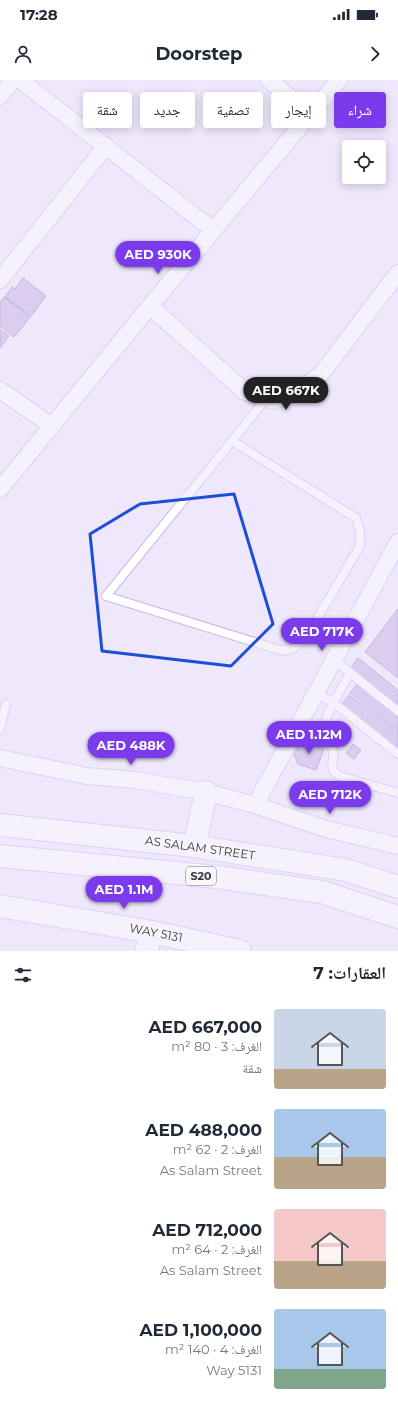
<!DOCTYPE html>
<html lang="ar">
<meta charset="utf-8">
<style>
body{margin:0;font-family:Montserrat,"Noto Naskh Arabic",sans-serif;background:#f2f2f3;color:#1f2937;direction:rtl;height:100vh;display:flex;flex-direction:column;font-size:15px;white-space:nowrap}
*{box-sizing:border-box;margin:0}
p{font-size:13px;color:#747a83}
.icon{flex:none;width:22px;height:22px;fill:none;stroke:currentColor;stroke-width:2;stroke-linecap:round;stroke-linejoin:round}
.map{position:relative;height:871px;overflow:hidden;direction:ltr}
.panel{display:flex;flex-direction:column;background:#fff;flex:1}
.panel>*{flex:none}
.guide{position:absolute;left:12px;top:12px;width:374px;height:36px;direction:rtl;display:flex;gap:8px}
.buttons{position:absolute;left:342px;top:60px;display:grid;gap:8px}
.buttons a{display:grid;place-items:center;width:44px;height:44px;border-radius:4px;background:#fff;box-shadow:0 2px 10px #0003;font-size:20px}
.price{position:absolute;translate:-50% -34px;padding:0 9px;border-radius:14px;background:#7c3aed;color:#fff;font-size:13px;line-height:26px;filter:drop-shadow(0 1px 2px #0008)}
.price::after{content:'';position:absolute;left:50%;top:24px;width:12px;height:9px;margin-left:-6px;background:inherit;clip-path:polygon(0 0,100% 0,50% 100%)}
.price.current{background:#222;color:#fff}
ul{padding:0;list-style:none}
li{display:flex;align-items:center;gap:12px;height:100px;padding:0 12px}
li span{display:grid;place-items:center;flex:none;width:112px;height:80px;border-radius:4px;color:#555}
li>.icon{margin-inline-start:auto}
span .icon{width:48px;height:48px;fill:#fffc;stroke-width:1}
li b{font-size:17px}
h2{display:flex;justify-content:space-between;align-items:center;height:48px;padding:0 12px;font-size:17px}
.tag{padding:0 14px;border-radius:4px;background:#fff;box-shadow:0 2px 10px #0003;font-size:14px;line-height:36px}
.tag.current{background:#7c3aed;color:#fff}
.status{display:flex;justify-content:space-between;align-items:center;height:28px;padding:0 20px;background:#fff;direction:ltr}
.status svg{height:11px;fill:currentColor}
header{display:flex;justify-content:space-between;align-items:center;height:52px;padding:0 12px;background:#fff;font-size:18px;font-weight:700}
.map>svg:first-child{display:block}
</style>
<div class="status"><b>17:28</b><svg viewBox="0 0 49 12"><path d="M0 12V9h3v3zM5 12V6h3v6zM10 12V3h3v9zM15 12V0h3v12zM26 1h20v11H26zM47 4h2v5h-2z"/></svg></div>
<header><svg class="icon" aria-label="forward" viewBox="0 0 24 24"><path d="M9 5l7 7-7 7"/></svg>Doorstep<svg class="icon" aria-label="person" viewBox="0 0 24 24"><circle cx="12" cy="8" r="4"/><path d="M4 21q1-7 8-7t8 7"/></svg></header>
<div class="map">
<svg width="398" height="871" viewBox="0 0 398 871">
<rect width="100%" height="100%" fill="#efe7fc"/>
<g fill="#c2aee1" stroke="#907dad">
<path d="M23,198L46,216L31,236L5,217L12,207L15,209Z"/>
<path d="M4,217L30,237L14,257L0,246V223Z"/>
<path d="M0,249L9,256L0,268Z"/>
<path d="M398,529V598L365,572Z"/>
<path d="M358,578L398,610V625L351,588Z"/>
<path d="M357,604L398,636V651L350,613Z"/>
<path d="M349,615L398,653V668L342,624Z"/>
<path d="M302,661L324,669L316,690L298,684L294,674Z"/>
<path d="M353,664L361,670L354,679L346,673Z"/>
</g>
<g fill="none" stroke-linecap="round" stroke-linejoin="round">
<g stroke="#cab6ea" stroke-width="10">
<g id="lane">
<path d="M232,361L356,438L360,451V466L305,559L292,569L283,571L106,516L266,319"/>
<path d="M334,580L398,631"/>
<path d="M350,593C343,607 322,637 325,652C326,660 333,664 333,671C335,683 327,688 339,696L398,713"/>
<path d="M316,613L334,623L398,674"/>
<path d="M0,649L6,624"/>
</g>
</g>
<g stroke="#cab6ea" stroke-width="18">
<g id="street">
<path d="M20,0L213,150"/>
<path d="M269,0L311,34"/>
<path d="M0,16L13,0"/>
<path d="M0,200L106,66"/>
<path d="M150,226L245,312L273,321L296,313L321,294L398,193"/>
<path d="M0,310L52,346"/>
<path d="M0,409L150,226L339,0"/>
<path d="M0,678L87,696L135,700L206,712L255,725L326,749L398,766"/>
<path d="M255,725L398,462"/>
</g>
</g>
<g stroke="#cab6ea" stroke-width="24">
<g id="secondary">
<path d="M0,826L152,852L240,871"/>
<path d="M146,871L152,852"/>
</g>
</g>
<g stroke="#cab6ea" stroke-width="24">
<g id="primary">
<path d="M0,745L194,766L346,790L398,807"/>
<path d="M194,766L206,712"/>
<path d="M0,776L217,797L322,812L398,837"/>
</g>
</g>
<use href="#lane" stroke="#fff" stroke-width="8"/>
<use href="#street" stroke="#fff" stroke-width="16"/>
<use href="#secondary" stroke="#fff" stroke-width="22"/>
<use href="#primary" stroke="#fff" stroke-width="22"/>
</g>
<path d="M0 0H398V871H0ZM234,414L273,544L231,586L102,571L90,454L140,424Z" fill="#efe7fc" fill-opacity=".55" fill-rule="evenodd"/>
<path fill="none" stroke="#1d4ed8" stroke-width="3" stroke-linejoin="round" d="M234,414L273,544L231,586L102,571L90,454L140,424Z"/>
<g text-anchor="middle" stroke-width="3" stroke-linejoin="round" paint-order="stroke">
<rect fill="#f8f8f8" stroke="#726d7b" stroke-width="1" x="186" y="787" width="30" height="18" rx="3"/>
<g font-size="11" font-weight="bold" fill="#393146">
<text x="201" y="800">S20</text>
</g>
<g font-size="12" fill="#393146" stroke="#f8f8f8">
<text transform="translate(200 768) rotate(8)" y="4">AS SALAM STREET</text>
<text transform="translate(156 853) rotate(11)" y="4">WAY 5131</text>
</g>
</g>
</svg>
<div class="buttons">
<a><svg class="icon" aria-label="locate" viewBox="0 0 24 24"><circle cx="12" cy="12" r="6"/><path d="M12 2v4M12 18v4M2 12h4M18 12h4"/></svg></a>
</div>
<b class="price" style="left:158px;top:195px">AED 930K</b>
<b class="price current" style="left:286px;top:331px">AED 667K</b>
<b class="price" style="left:322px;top:572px">AED 717K</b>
<b class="price" style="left:309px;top:675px">AED 1.12M</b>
<b class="price" style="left:131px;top:686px">AED 488K</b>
<b class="price" style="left:330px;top:735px">AED 712K</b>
<b class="price" style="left:124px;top:830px">AED 1.1M</b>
<div class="guide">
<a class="tag current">شراء</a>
<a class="tag">إيجار</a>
<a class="tag">تصفية</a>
<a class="tag">جديد</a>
<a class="tag">شقة</a>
</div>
</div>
<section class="panel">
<h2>العقارات: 7<svg class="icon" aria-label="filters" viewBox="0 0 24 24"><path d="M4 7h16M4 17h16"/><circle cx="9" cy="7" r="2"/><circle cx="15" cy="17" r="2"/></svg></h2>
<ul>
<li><span style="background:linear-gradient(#c9d6e8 75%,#b9a48a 0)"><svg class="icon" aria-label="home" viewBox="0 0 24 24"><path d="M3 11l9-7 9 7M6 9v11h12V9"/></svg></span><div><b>AED 667,000</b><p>الغرف: 3 · 80 m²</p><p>شقة</p></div></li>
<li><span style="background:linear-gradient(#a9c7e8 60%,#b9a48a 0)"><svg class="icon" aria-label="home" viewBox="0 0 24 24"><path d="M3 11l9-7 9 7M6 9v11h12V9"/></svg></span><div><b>AED 488,000</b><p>الغرف: 2 · 62 m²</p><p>As Salam Street</p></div></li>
<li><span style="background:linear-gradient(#f6c9c9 65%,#b9a48a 0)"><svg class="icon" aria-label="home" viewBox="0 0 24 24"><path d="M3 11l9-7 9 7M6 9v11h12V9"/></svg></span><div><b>AED 712,000</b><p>الغرف: 2 · 64 m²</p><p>As Salam Street</p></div></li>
<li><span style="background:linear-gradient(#a9c7e8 75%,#7fa58c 0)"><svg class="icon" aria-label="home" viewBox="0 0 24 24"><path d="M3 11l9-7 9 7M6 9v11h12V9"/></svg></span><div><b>AED 1,100,000</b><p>الغرف: 4 · 140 m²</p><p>Way 5131</p></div></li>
</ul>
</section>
